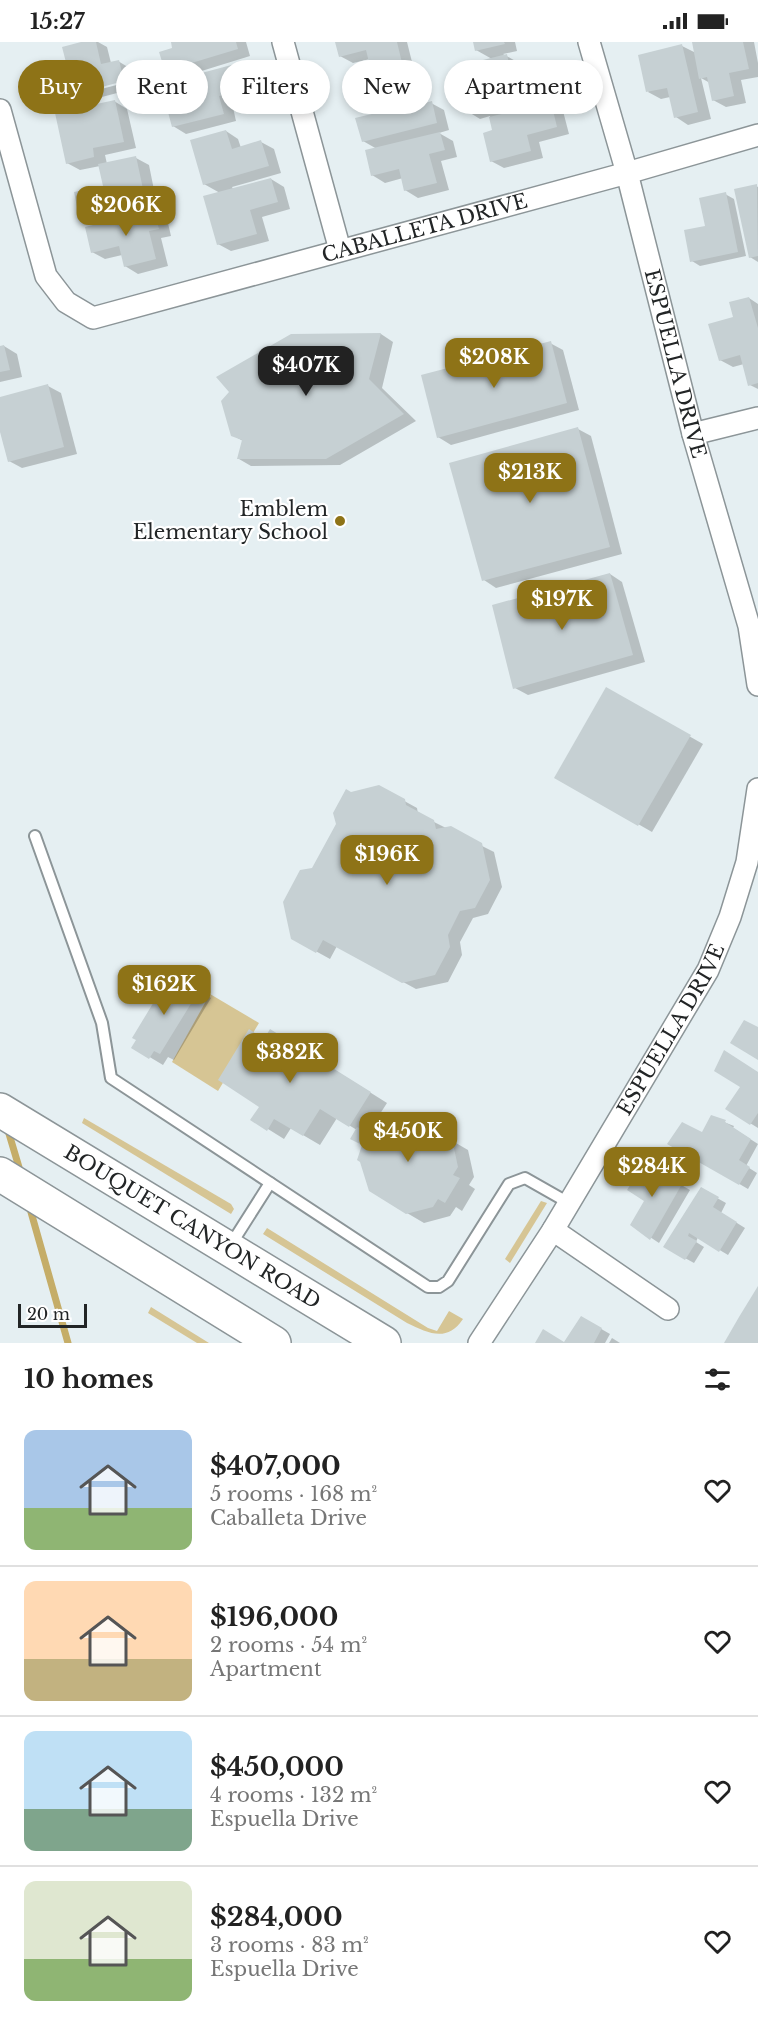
<!DOCTYPE html>
<meta charset="utf-8">
<style>
body{margin:0;font-family:"Libre Baskerville",serif;background:#f6f6f6;color:#222;height:100vh;display:flex;flex-direction:column;font-size:22px;white-space:nowrap}
*{box-sizing:border-box;margin:0}
p{font-size:20px;color:#767676}
.icon{flex:none;width:33px;height:33px;fill:none;stroke:currentColor;stroke-width:2;stroke-linecap:round;stroke-linejoin:round}
.map{position:relative;height:1301px;overflow:hidden}
.sheet{display:flex;flex-direction:column;background:#fff;flex:1}
.sheet>*{flex:none}
.guide{position:absolute;left:18px;top:18px;width:723px;height:54px;display:flex;gap:12px}
.scale{position:absolute;left:18px;bottom:15px;width:69px;box-sizing:border-box;padding-left:6px;border:3px solid #222526;border-top:0;font-size:16px;line-height:21px;white-space:nowrap;color:#222526;-webkit-text-stroke:4px #fff;paint-order:stroke}
.price{position:absolute;translate:-50% -51px;padding:0 14px;border-radius:12px;background:#8e7317;color:#fff;font-size:20px;line-height:39px;filter:drop-shadow(0 2px 3px #0008)}
.price::after{content:'';position:absolute;left:50%;top:36px;width:18px;height:14px;margin-left:-9px;background:inherit;clip-path:polygon(0 0,100% 0,50% 100%)}
.price.current{background:#222;color:#fff}
ul{padding:0;list-style:none}
li{display:flex;align-items:center;gap:18px;height:150px;padding:0 24px}
li+li{border-top:2px solid #e0e0e0}
li span{display:grid;place-items:center;flex:none;width:168px;height:120px;border-radius:12px;color:#555}
li>.icon{margin-inline-start:auto}
span .icon{width:72px;height:72px;fill:#fffc;stroke-width:1}
li b{font-size:26px}
h2{display:flex;justify-content:space-between;align-items:center;height:72px;padding:0 24px;font-size:26px}
.chip{padding:0 21px;border-radius:27px;background:#fff;box-shadow:0 3px 9px #0003;font-size:21px;line-height:54px}
.chip.current{background:#8e7317;color:#fff}
.status{display:flex;justify-content:space-between;align-items:center;height:42px;padding:0 30px;background:#fff;direction:ltr}
.status svg{height:16px;fill:currentColor}
.map>svg:first-child{display:block}
</style>
<div class="status"><b>15:27</b><svg viewBox="0 0 49 12"><path d="M0 12V9h3v3zM5 12V6h3v6zM10 12V3h3v9zM15 12V0h3v12zM26 1h20v11H26zM47 4h2v5h-2z"/></svg></div>
<div class="map">
<svg width="758" height="1301" viewBox="0 0 758 1301">
<rect width="100%" height="100%" fill="#e5eff2"/>
<g fill="#d6c594">
<path d="M210,952L259,981L218,1049L172,1020Z"/>
<path d="M84,1076L231,1162L234,1167L231,1172L82,1081Z"/>
<path d="M541,1159L547,1161L510,1221L505,1217Z"/>
<path d="M267,1186L428,1286L437,1289L449,1269L463,1277C447,1301 428,1291 407,1281L263,1192Z"/>
<path d="M151,1265L209,1301H197L148,1271Z"/>
</g>
<g fill="#0003" fill-rule="evenodd">
<path d="M84,0H98L107,5L111,21L118,19L131,27L136,46L64,65L51,58L70,29ZM131,36L132,39L59,58V55Z"/>
<path d="M172,0H246L250,14L179,36L166,28L174,7Z"/>
<path d="M337,0H407L416,36L405,39L420,47L424,63L431,61L444,68L449,88L439,91L453,99L457,115L441,119L449,148L418,156L405,148L403,136L385,141L372,133L377,107L363,99L382,71L389,44L374,36L370,17L353,21L340,14Z"/>
<path d="M474,0H515L517,9L503,12L519,21L521,31L542,26L555,34L560,57L549,60L563,69L569,92L539,100L543,116L504,126L491,119L494,89L490,74L480,77L467,69L479,50L492,17L476,8Z"/>
<path d="M693,0H754L758,21V35L741,38L746,61L726,65L713,58L710,41L701,36L711,77L688,83L676,75L670,55L661,57L648,50L682,4L696,11Z"/>
<path d="M239,23L252,30L258,55L232,61L236,79L186,92L173,84L186,55Z"/>
<path d="M114,59L127,67L136,106L105,113L107,122L136,116L149,123L158,168L153,169L167,177L171,194L161,196L168,224L138,232L125,224L122,213L105,217L92,210L97,184L81,174L105,145L100,124L80,128L67,121Z"/>
<path d="M226,89L238,97L241,106L261,100L274,107L281,131L232,145L233,147L271,137L284,145L290,167L262,175L269,199L231,209L218,202L220,151L204,142Z"/>
<path d="M756,144L758,145V220L750,215Z"/>
<path d="M725,152L734,157L746,214L700,224L692,219L707,185Z"/>
<path d="M749,256L758,262V347L750,343L744,322L733,325L720,318L735,276Z"/>
<path d="M381,292L393,300L382,346L416,379L340,423L251,424L239,417L243,399L232,393L291,293Z"/>
<path d="M550,301L563,308L579,368L451,403L438,395Z"/>
<path d="M4,304L17,312L22,335L0,340V305Z"/>
<path d="M48,344L61,351L77,412L22,426L9,419L0,384V356Z"/>
<path d="M578,387L591,394L622,512L496,546L484,538Z"/>
<path d="M610,532L622,540L645,620L528,653L515,646Z"/>
<path d="M606,647L703,702L652,790L556,735Z"/>
<path d="M379,745L417,766L418,772L494,810L502,845L488,872L473,876L460,900L462,913L448,940L416,947L337,904L330,917L292,896L313,827L337,782L351,751Z"/>
<path d="M172,932L211,956L174,1018L168,1015L163,1023L133,1005Z"/>
<path d="M265,998H287L387,1061L367,1092L371,1093L385,1081L411,1075L468,1108L474,1135L469,1143L475,1147L462,1169L456,1165L450,1174L424,1181L407,1171L364,1103L357,1088L337,1076L320,1103L291,1086L284,1097L252,1077L261,1064Z"/>
<path d="M758,1031V1086L727,1067Z"/>
<path d="M711,1075L734,1084L733,1086L758,1102L746,1124L757,1131L748,1147L669,1101L702,1092Z"/>
<path d="M645,1122L690,1148L659,1201L632,1183L646,1158Z"/>
<path d="M701,1147L726,1161L721,1171L745,1186L728,1213L698,1195L696,1200L704,1205L694,1221L665,1205Z"/>
<path d="M582,1276L610,1292L605,1301H565Z"/>
<path d="M612,1296L620,1301H609Z"/>
</g>
<g fill="none" stroke-linecap="round" stroke-linejoin="round">
<g stroke="#c5ad68" stroke-width="7">
<path d="M7,1085L21,1132"/>
<path d="M29,1163L68,1301"/>
</g>
</g>
<g fill="#c6d0d3">
<path d="M81,0H96L101,22L119,18L124,39L50,59L43,35L68,28L62,5Z"/>
<path d="M171,0H236L238,7L165,29L159,10L172,6Z"/>
<path d="M335,0H397L404,29L373,37L366,8L339,15Z"/>
<path d="M473,0H504L505,2L475,9Z"/>
<path d="M692,0H743L749,27L729,31L734,54L712,59L707,35L699,37Z"/>
<path d="M682,2L698,70L674,76L667,46L646,50L638,13Z"/>
<path d="M507,12L511,32L542,25L548,50L466,70L461,52L478,49L471,21Z"/>
<path d="M239,21L246,48L219,54L224,72L172,85L165,59L184,54L179,37Z"/>
<path d="M407,38L413,64L432,59L437,81L362,100L355,76L380,70L374,47Z"/>
<path d="M115,58L124,100L93,106L94,115L66,122L55,71Z"/>
<path d="M551,60L557,85L527,93L531,109L490,120L483,91L492,88L489,75Z"/>
<path d="M226,88L232,107L261,98L269,124L203,143L190,98Z"/>
<path d="M440,90L445,108L429,112L437,141L404,149L399,127L371,134L365,108Z"/>
<path d="M136,114L146,161L79,175L74,150L103,144L98,122Z"/>
<path d="M271,136L278,160L250,168L257,192L217,203L203,154Z"/>
<path d="M757,142L758,214L749,216L734,147Z"/>
<path d="M726,150L738,210L690,220L684,188L705,184L699,156Z"/>
<path d="M154,168L159,187L149,189L156,217L124,225L119,204L91,211L85,185Z"/>
<path d="M749,255L758,286V341L748,344L740,313L719,319L708,282L733,275L729,260Z"/>
<path d="M381,291L369,337L404,372L326,417H237L242,398L231,394L221,359L229,350L216,335L291,292Z"/>
<path d="M551,299L567,361L437,396L421,333Z"/>
<path d="M4,303L10,328L0,330V304Z"/>
<path d="M48,342L64,405L8,420L0,390V355Z"/>
<path d="M578,385L610,505L482,539L449,421Z"/>
<path d="M610,531L633,613L513,647L492,563Z"/>
<path d="M606,645L691,693L638,784L554,736Z"/>
<path d="M379,743L405,757L406,763L434,778L436,787L451,784L482,801L490,838L475,866L460,869L448,893L450,905L435,933L402,941L323,898L316,911L291,897L283,860L300,828L312,826L336,782L333,771L346,747L351,750Z"/>
<path d="M172,930L200,947L160,1012L154,1009L149,1017L131,1006L136,998L132,996Z"/>
<path d="M744,978L758,985V1018L730,1001Z"/>
<path d="M249,987L264,997L270,987L371,1050L349,1085L320,1067L303,1094L274,1077L267,1089L250,1078L259,1065L218,1038Z"/>
<path d="M724,1008L758,1030V1071L750,1083L725,1067L740,1045L714,1029Z"/>
<path d="M411,1073L452,1097L458,1125L453,1133L460,1136L445,1161L438,1157L433,1165L406,1172L369,1149L360,1120L357,1118L362,1103L350,1097L357,1085L370,1091L378,1076L385,1080Z"/>
<path d="M711,1073L726,1078L725,1080L751,1097L739,1118L750,1125L739,1143L667,1102L682,1080L702,1090Z"/>
<path d="M645,1120L682,1142L650,1198L630,1183L644,1159L627,1148Z"/>
<path d="M701,1145L719,1155L713,1165L737,1180L719,1210L689,1191L688,1194L697,1199L685,1218L663,1205Z"/>
<path d="M758,1244V1301H724L739,1275Z"/>
<path d="M581,1274L602,1286L594,1301H535L543,1287L564,1300Z"/>
</g>
<g fill="none" stroke-linecap="round" stroke-linejoin="round">
<g stroke="#8c9598" stroke-width="14">
<g id="lane">
<path d="M35,794L102,981L111,1036L428,1245H439L448,1239L509,1142L525,1136L569,1161"/>
<path d="M230,1204L270,1141"/>
</g>
</g>
<g stroke="#8c9598" stroke-width="24">
<g id="street">
<path d="M283,0L340,208"/>
<path id="s1" d="M589,0L627,131L693,392L749,584L758,643"/>
<path id="s2" d="M0,68L46,234L66,260L93,276L627,131L758,93"/>
<path d="M693,392L758,376"/>
<path d="M553,1188L668,1267"/>
<path id="s3" d="M479,1301L553,1188L708,928L730,875L747,820L758,747"/>
</g>
</g>
<g stroke="#8c9598" stroke-width="36">
<g id="primary">
<path id="s4" d="M0,1068L384,1301"/>
<path d="M0,1132L274,1301"/>
</g>
</g>
<use href="#lane" stroke="#fff" stroke-width="10"/>
<use href="#street" stroke="#fff" stroke-width="21"/>
<use href="#primary" stroke="#fff" stroke-width="33"/>
</g>
<circle fill="#8e7317" stroke="#fff" stroke-width="2" cx="340" cy="479" r="6"/>
<g text-anchor="middle" stroke-width="4.5" stroke-linejoin="round" paint-order="stroke">
<g font-size="20" fill="#222526" stroke="#fff">
<text dy="7" stroke="none"><textPath href="#s2" startOffset="580">CABALLETA DRIVE</textPath></text>
<text dy="7" stroke="none"><textPath href="#s1" startOffset="333">ESPUELLA DRIVE</textPath></text>
<text dy="7" stroke="none"><textPath href="#s3" startOffset="368">ESPUELLA DRIVE</textPath></text>
<text dy="7" stroke="none"><textPath href="#s4" startOffset="225">BOUQUET CANYON ROAD</textPath></text>
</g>
<g font-size="20" fill="#222526" stroke="#fff" text-anchor="end">
<text x="328" y="474">Emblem<tspan x="328" dy="23">Elementary School</tspan></text>
</g>
</g>
</svg>
<div class="scale">20 m</div>
<b class="price" style="left:126px;top:195px">$206K</b>
<b class="price" style="left:494px;top:347px">$208K</b>
<b class="price current" style="left:306px;top:355px">$407K</b>
<b class="price" style="left:530px;top:462px">$213K</b>
<b class="price" style="left:562px;top:589px">$197K</b>
<b class="price" style="left:387px;top:844px">$196K</b>
<b class="price" style="left:164px;top:974px">$162K</b>
<b class="price" style="left:290px;top:1042px">$382K</b>
<b class="price" style="left:408px;top:1121px">$450K</b>
<b class="price" style="left:652px;top:1156px">$284K</b>
<div class="guide">
<a class="chip current">Buy</a>
<a class="chip">Rent</a>
<a class="chip">Filters</a>
<a class="chip">New</a>
<a class="chip">Apartment</a>
</div>
</div>
<section class="sheet">
<h2>10 homes<svg class="icon" aria-label="filters" viewBox="0 0 24 24"><path d="M4 7h16M4 17h16"/><circle cx="9" cy="7" r="2"/><circle cx="15" cy="17" r="2"/></svg></h2>
<ul>
<li><span style="background:linear-gradient(#a9c7e8 65%,#8fb573 0)"><svg class="icon" aria-label="home" viewBox="0 0 24 24"><path d="M3 11l9-7 9 7M6 9v11h12V9"/></svg></span><div><b>$407,000</b><p>5 rooms · 168 m²</p><p>Caballeta Drive</p></div><svg class="icon" aria-label="heart" viewBox="0 0 24 24"><path d="M12 20l-8-8c-3-5 5-10 8-4 3-6 11-1 8 4z"/></svg></li>
<li><span style="background:linear-gradient(#ffd9b3 65%,#c2b280 0)"><svg class="icon" aria-label="home" viewBox="0 0 24 24"><path d="M3 11l9-7 9 7M6 9v11h12V9"/></svg></span><div><b>$196,000</b><p>2 rooms · 54 m²</p><p>Apartment</p></div><svg class="icon" aria-label="heart" viewBox="0 0 24 24"><path d="M12 20l-8-8c-3-5 5-10 8-4 3-6 11-1 8 4z"/></svg></li>
<li><span style="background:linear-gradient(#bfe0f5 65%,#7fa58c 0)"><svg class="icon" aria-label="home" viewBox="0 0 24 24"><path d="M3 11l9-7 9 7M6 9v11h12V9"/></svg></span><div><b>$450,000</b><p>4 rooms · 132 m²</p><p>Espuella Drive</p></div><svg class="icon" aria-label="heart" viewBox="0 0 24 24"><path d="M12 20l-8-8c-3-5 5-10 8-4 3-6 11-1 8 4z"/></svg></li>
<li><span style="background:linear-gradient(#dfe7d0 65%,#8fb573 0)"><svg class="icon" aria-label="home" viewBox="0 0 24 24"><path d="M3 11l9-7 9 7M6 9v11h12V9"/></svg></span><div><b>$284,000</b><p>3 rooms · 83 m²</p><p>Espuella Drive</p></div><svg class="icon" aria-label="heart" viewBox="0 0 24 24"><path d="M12 20l-8-8c-3-5 5-10 8-4 3-6 11-1 8 4z"/></svg></li>
</ul>
</section>
